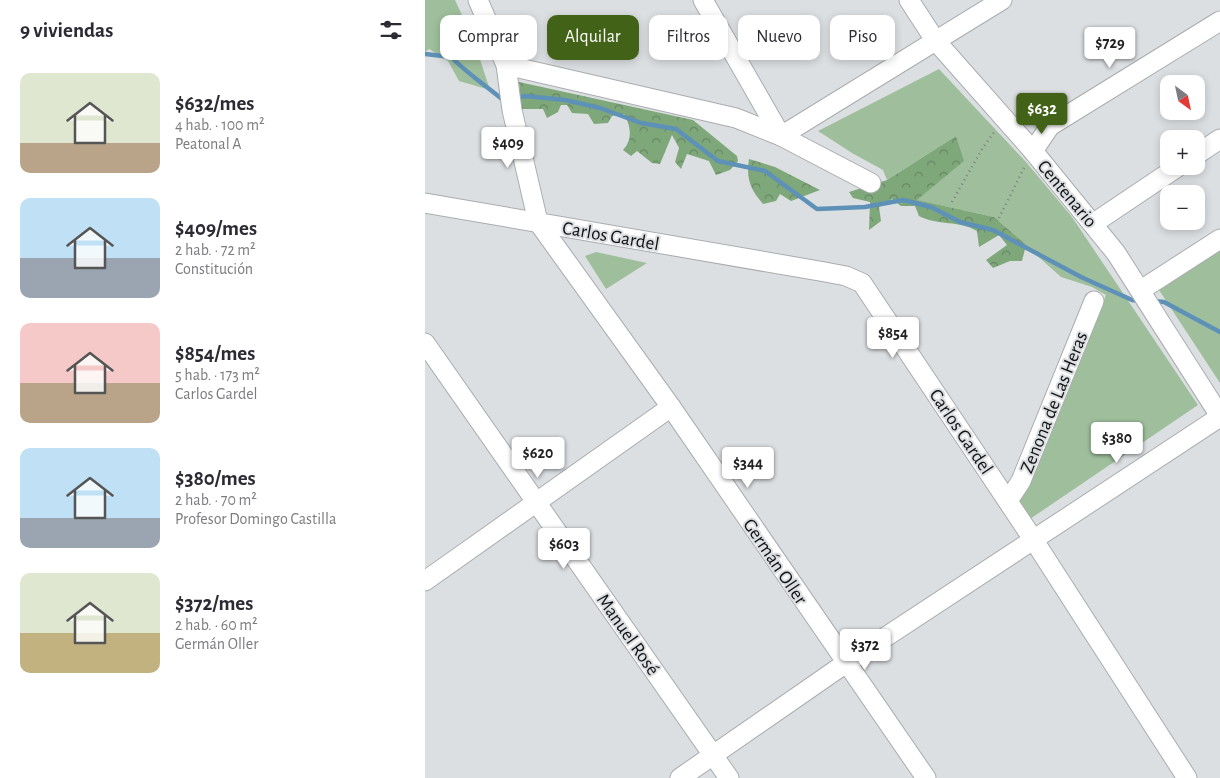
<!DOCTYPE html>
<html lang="es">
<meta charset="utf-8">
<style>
body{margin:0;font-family:"Alegreya Sans",sans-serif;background:#f7f7f7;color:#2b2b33;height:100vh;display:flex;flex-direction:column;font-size:19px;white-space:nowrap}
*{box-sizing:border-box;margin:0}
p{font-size:16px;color:#7c7c81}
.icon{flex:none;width:28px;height:28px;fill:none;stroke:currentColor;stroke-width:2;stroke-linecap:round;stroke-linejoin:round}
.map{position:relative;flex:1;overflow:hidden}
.drawer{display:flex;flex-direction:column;background:#fff;width:425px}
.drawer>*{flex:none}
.guide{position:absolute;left:15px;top:15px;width:475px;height:45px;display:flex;gap:10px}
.needle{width:32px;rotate:147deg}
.fabs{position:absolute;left:735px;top:75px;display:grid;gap:10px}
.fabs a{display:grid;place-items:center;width:45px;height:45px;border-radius:10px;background:#fff;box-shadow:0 2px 8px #0003;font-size:25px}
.price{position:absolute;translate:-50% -42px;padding:0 11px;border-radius:5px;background:#fff;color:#222;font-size:16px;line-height:32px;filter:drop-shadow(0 1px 2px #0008)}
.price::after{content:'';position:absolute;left:50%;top:30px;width:15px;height:11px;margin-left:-8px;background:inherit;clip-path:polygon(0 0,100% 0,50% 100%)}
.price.active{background:#426217;color:#fff}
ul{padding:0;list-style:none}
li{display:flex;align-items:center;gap:15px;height:125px;padding:0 20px}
li span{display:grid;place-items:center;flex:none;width:140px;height:100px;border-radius:10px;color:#555}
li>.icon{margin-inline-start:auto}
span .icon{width:60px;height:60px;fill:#fffc;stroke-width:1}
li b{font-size:21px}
h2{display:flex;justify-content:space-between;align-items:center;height:60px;padding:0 20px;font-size:21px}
.pill{padding:0 18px;border-radius:10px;background:#fff;box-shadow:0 2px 8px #0003;font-size:18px;line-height:45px}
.pill.active{background:#426217;color:#fff}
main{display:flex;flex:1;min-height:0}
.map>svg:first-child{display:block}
</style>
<main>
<section class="drawer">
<h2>9 viviendas<svg class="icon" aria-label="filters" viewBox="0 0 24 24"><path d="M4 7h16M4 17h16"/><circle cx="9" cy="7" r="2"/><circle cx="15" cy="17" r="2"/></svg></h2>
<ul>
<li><span style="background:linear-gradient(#dfe7d0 70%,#b9a48a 0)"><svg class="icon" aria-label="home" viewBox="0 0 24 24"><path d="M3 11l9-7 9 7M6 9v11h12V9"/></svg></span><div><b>$632/mes</b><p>4 hab. · 100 m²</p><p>Peatonal A</p></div></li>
<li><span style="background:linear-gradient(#bfe0f5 60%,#9aa5b1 0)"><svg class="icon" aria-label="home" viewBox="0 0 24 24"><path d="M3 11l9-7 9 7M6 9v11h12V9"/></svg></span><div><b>$409/mes</b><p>2 hab. · 72 m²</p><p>Constitución</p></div></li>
<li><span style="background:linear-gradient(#f6c9c9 60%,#b9a48a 0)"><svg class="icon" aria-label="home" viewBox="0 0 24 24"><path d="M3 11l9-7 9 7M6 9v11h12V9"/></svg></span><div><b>$854/mes</b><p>5 hab. · 173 m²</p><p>Carlos Gardel</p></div></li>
<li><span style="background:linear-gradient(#bfe0f5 70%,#9aa5b1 0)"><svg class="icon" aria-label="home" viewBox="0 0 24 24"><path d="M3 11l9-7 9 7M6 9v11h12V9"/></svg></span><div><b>$380/mes</b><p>2 hab. · 70 m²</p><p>Profesor Domingo Castilla</p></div></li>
<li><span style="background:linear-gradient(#dfe7d0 60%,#c2b280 0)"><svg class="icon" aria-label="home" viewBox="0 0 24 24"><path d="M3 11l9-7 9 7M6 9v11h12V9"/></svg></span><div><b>$372/mes</b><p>2 hab. · 60 m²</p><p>Germán Oller</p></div></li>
</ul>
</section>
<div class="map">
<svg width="795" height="778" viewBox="0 0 795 778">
<defs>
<pattern id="forest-crowns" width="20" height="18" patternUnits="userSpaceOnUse" patternTransform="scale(1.25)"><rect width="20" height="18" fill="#7ea77a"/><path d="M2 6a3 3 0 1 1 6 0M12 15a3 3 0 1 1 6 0" fill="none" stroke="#668763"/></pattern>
</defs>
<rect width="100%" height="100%" fill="#dcdfe2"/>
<g fill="#9fbf9c">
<path d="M0,0H30L49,41L65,90L34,81L23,61L4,49L0,52Z"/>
<path d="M514,69L601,162L647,217L773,405L605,519L594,502L681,295L667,287L636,277L569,217L491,200L538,161L531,136L462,180L458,170L427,153L393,131Z"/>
<path d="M795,250V383L734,290Z"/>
<path d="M171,252L222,263L181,289L160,256Z"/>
</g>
<g fill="url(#forest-crowns)">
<path d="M94,82L268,120L312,156L313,161L305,170L291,175L284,161L262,154L256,169L250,162L254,148L247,135L235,164L227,163L212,151L206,156L198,150C208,140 206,126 199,114L187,116L183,123L169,124L163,114L147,113L142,105H136L133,112L122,118L118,109H96Z"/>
<path d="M531,136L539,161L492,200L569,217L601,245L597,261H585L568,268L561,260L582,245L574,235L554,247L552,231C534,220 513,226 494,216L490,206H476L467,199L454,207L456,221L444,230L445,202L428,198L424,192L462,180Z"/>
<path d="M324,159L350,167L395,190L366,201L355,194L351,201L338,204C325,189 321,179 324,159Z"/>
</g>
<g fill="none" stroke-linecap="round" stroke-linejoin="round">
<g stroke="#5e91b7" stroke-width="4.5">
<path d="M0,54L26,57C43,74 60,85 78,100H81"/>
<path d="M91,98L100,96L140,100L175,108L216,123L251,129L293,161L340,171L392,209L440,207L478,200L506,207L535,222L568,230L656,277L707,300L716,301"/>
<path d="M729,301L739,302L795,332"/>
</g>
<g stroke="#a9acaf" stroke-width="21">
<g id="street">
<path d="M53,0L81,65L87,110L113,222L246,407L501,778"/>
<path d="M278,0L356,136L577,0"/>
<path d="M484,0L510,40L608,151L691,253L795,416"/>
<path d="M81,65L311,118L356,136L446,183"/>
<path d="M608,151L625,126L795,21"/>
<path d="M771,155L795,139"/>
<path d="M0,203L400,272L421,276L437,283L608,539L762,778"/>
<path d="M669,223L754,166"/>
<path d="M716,290L795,239"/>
<path d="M0,343L304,778"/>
<path d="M583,501L596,481L669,301"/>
<path d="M0,581L246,407"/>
<path d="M255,778L421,663L795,417"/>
</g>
</g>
<g stroke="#7b7d7f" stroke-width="2.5" stroke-dasharray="1 4" stroke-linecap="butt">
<path d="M527,202L557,149L570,131"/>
<path d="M574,218L600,166"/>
</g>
<use href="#street" stroke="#fff" stroke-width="19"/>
</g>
<g text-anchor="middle" stroke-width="4" stroke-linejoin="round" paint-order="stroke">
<g font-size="19" fill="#111213" stroke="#dcdfe2">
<text transform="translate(643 193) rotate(50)" y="7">Centenario</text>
<text transform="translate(186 235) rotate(10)" y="7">Carlos Gardel</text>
<text transform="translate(628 402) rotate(-68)" y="7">Zenona de Las Heras</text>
<text transform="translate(537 431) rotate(56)" y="7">Carlos Gardel</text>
<text transform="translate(351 561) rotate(56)" y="7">Germán Oller</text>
<text transform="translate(204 634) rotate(55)" y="7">Manuel Rosé</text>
</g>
</g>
</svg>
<div class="fabs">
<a><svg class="needle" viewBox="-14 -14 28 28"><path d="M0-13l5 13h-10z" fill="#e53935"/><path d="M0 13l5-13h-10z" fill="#7c7c81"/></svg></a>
<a>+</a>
<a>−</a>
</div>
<b class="price" style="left:685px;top:69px">$729</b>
<b class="price active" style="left:617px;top:135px">$632</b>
<b class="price" style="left:83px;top:169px">$409</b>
<b class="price" style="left:468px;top:359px">$854</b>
<b class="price" style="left:692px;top:464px">$380</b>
<b class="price" style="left:113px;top:479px">$620</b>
<b class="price" style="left:323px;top:489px">$344</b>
<b class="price" style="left:139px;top:570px">$603</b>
<b class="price" style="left:440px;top:671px">$372</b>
<div class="guide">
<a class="pill">Comprar</a>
<a class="pill active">Alquilar</a>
<a class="pill">Filtros</a>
<a class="pill">Nuevo</a>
<a class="pill">Piso</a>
</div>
</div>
</main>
